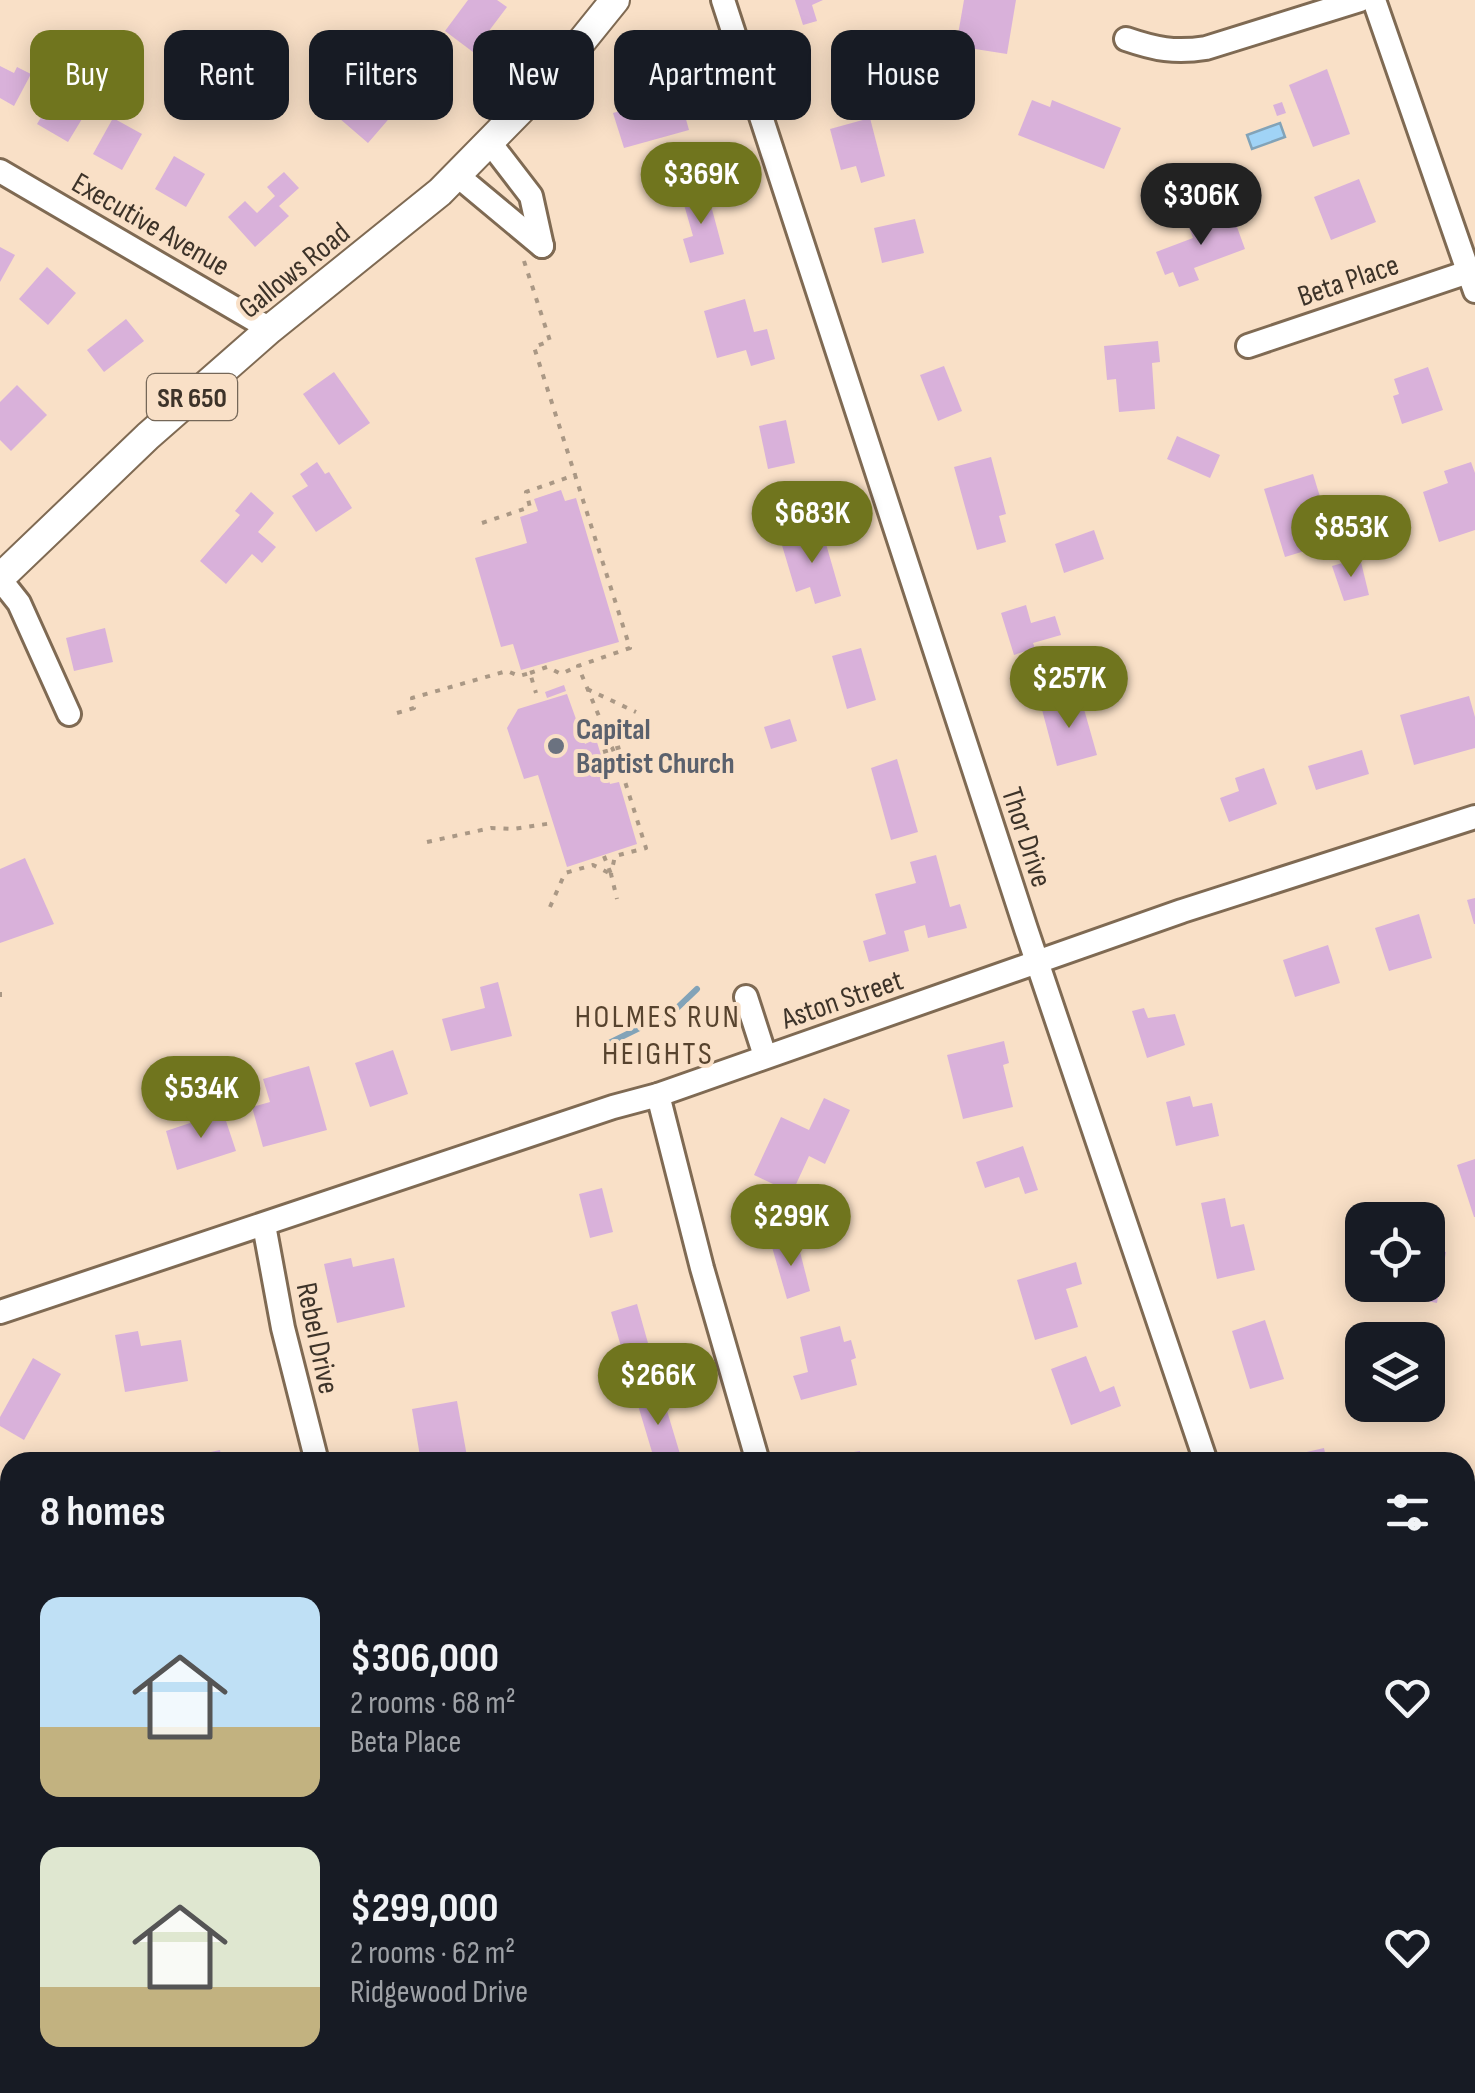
<!DOCTYPE html>
<meta charset="utf-8">
<style>
body{margin:0;font-family:"Sofia Sans Condensed",sans-serif;background:#20242c;color:#f1f3f6;height:100vh;display:flex;flex-direction:column;font-size:38px;white-space:nowrap}
*{box-sizing:border-box;margin:0}
p{font-size:32px;color:#9ea1a6}
.icon{flex:none;width:55px;height:55px;fill:none;stroke:currentColor;stroke-width:2;stroke-linecap:round;stroke-linejoin:round}
.map{position:relative;flex:1;overflow:hidden}
.panel{position:absolute;left:0px;top:1452px;width:1475px;height:642px;display:flex;flex-direction:column;background:#171b24;border-radius:30px 30px 0 0;box-shadow:0 5px 25px #0003}
.panel>*{flex:none}
.hud{position:absolute;left:30px;top:30px;width:1415px;height:90px;display:flex;gap:20px}
.fabs{position:absolute;left:1345px;top:1202px;display:grid;gap:20px}
.fabs a{display:grid;place-items:center;width:100px;height:100px;border-radius:20px;background:#171b24;box-shadow:0 5px 25px #0003;font-size:50px}
.price{position:absolute;translate:-50% -85px;padding:0 22px;border-radius:35px;background:#70751e;color:#fff;font-size:32px;line-height:65px;filter:drop-shadow(0 2px 5px #0008)}
.price::after{content:'';position:absolute;left:50%;top:60px;width:30px;height:22px;margin-left:-15px;background:inherit;clip-path:polygon(0 0,100% 0,50% 100%)}
.price.selected{background:#222;color:#fff}
ul{padding:0;list-style:none}
li{display:flex;align-items:center;gap:30px;height:250px;padding:0 40px}
li span{display:grid;place-items:center;flex:none;width:280px;height:200px;border-radius:20px;color:#555}
li>.icon{margin-inline-start:auto}
span .icon{width:120px;height:120px;fill:#fffc;stroke-width:1}
li b{font-size:42px}
h2{display:flex;justify-content:space-between;align-items:center;height:120px;padding:0 40px;font-size:42px}
.tag{padding:0 35px;border-radius:20px;background:#171b24;box-shadow:0 5px 25px #0003;font-size:35px;line-height:90px}
.tag.selected{background:#70751e;color:#fff}
.map>svg:first-child{display:block}
</style>
<div class="map">
<svg width="1475" height="2093" viewBox="0 0 1475 2093">
<rect width="100%" height="100%" fill="#f9e0c7"/>
<path fill="#a0d3f6" stroke="#82a3b8" stroke-width="2.5" d="M1280,123L1285,137L1252,149L1247,135Z"/>
<g fill="none" stroke-linecap="round" stroke-linejoin="round">
<path stroke="#82a3b8" stroke-width="6" d="M607,1044L674,1011L697,989"/>
</g>
<g fill="#d9b1da">
<path d="M468,0H497L507,7L473,52L445,31Z"/>
<path d="M795,0H823L812,5L817,21L803,25Z"/>
<path d="M964,0H1016L1007,54L956,46Z"/>
<path d="M0,66L14,73L17,67L31,74L14,106L0,98Z"/>
<path d="M1327,69L1350,134L1313,147L1289,85Z"/>
<path d="M353,74L377,94L393,75L412,92L368,143L325,106Z"/>
<path d="M57,91L88,109L68,142L37,124Z"/>
<path d="M679,94L689,130L624,148L613,113Z"/>
<path d="M1032,100L1050,107L1052,100L1121,128L1104,169L1018,135Z"/>
<path d="M1282,102L1286,113L1277,116L1273,105Z"/>
<path d="M113,118L142,134L122,170L93,154Z"/>
<path d="M870,118L885,176L861,183L856,166L841,170L830,129Z"/>
<path d="M174,156L205,174L186,207L155,189Z"/>
<path d="M284,172L299,188L279,206L289,216L255,247L228,217L245,201L257,213L275,196L267,187Z"/>
<path d="M1359,179L1376,222L1331,240L1314,197Z"/>
<path d="M706,187L724,254L690,263L683,239L693,236L681,194Z"/>
<path d="M1207,215L1211,224L1233,216L1245,249L1194,268L1199,280L1179,287L1173,272L1165,275L1156,252L1193,238L1187,222Z"/>
<path d="M915,219L924,253L882,263L874,228Z"/>
<path d="M0,247L15,255L0,282Z"/>
<path d="M47,267L76,293L48,325L19,299Z"/>
<path d="M745,299L754,332L767,329L775,359L751,366L746,350L717,358L704,311Z"/>
<path d="M126,319L144,341L104,372L87,350Z"/>
<path d="M1158,341L1160,362L1152,363L1155,409L1119,412L1116,379L1107,380L1104,346Z"/>
<path d="M944,366L962,411L938,421L920,375Z"/>
<path d="M1428,367L1443,410L1402,424L1393,396L1399,394L1394,379Z"/>
<path d="M334,372L370,423L339,445L303,394Z"/>
<path d="M17,385L47,415L11,451L0,440V402Z"/>
<path d="M786,420L795,463L768,469L759,426Z"/>
<path d="M1177,436L1220,455L1210,478L1167,459Z"/>
<path d="M991,457L1006,514L999,516L1006,542L977,550L954,467Z"/>
<path d="M317,462L325,474L329,472L352,508L316,532L292,496L308,486L300,474Z"/>
<path d="M1471,462L1475,473V530L1439,542L1423,492L1448,483L1444,471Z"/>
<path d="M1313,474L1334,542L1285,557L1264,489Z"/>
<path d="M561,490L565,501L576,498L619,642L521,670L513,644L501,647L475,558L527,543L520,517L538,511L534,499Z"/>
<path d="M251,492L274,513L258,532L276,547L262,563L252,554L226,584L200,561L240,515L235,511Z"/>
<path d="M822,530L841,596L815,604L810,587L796,592L781,542Z"/>
<path d="M1094,530L1104,559L1064,573L1055,544Z"/>
<path d="M1360,558L1369,595L1344,601L1332,566Z"/>
<path d="M1026,605L1031,623L1055,616L1061,635L1033,643L1035,648L1014,655L1001,613Z"/>
<path d="M105,628L113,662L74,671L66,638Z"/>
<path d="M861,648L876,700L847,709L832,656Z"/>
<path d="M564,685L566,691L547,698L545,692Z"/>
<path d="M567,694L585,744L596,739L610,784L619,782L637,844L567,867L538,775L524,779L507,728L518,709Z"/>
<path d="M1080,695L1097,755L1057,766L1041,706Z"/>
<path d="M1469,696L1475,717V748L1414,765L1400,715Z"/>
<path d="M790,719L797,741L771,749L764,727Z"/>
<path d="M1362,750L1369,774L1316,790L1308,766Z"/>
<path d="M897,759L918,832L891,840L871,768Z"/>
<path d="M1264,768L1277,804L1229,822L1220,798L1239,791L1235,778Z"/>
<path d="M936,855L950,907L960,904L967,928L928,938L925,925L904,931L909,951L869,962L863,941L886,934L875,894L916,883L910,862Z"/>
<path d="M25,858L54,924L0,943V869Z"/>
<path d="M1475,898V924H1474L1467,900Z"/>
<path d="M1419,914L1432,958L1389,971L1375,928Z"/>
<path d="M1328,945L1340,983L1295,997L1283,960Z"/>
<path d="M498,982L512,1036L451,1051L442,1019L485,1008L480,987Z"/>
<path d="M1144,1008L1148,1018L1175,1014L1185,1045L1147,1058L1132,1011Z"/>
<path d="M1004,1041L1009,1063L1003,1065L1013,1107L963,1119L947,1055Z"/>
<path d="M393,1050L408,1094L370,1107L355,1063Z"/>
<path d="M309,1066L327,1130L263,1147L252,1107L270,1102L263,1079Z"/>
<path d="M1190,1096L1193,1107L1212,1103L1219,1136L1176,1146L1166,1102Z"/>
<path d="M824,1098L850,1110L825,1164L809,1156L792,1193L754,1175L781,1117L809,1130Z"/>
<path d="M223,1112L236,1151L177,1170L166,1131Z"/>
<path d="M1023,1146L1038,1190L1025,1194L1019,1177L985,1188L976,1162Z"/>
<path d="M1475,1159V1217H1474L1457,1165Z"/>
<path d="M602,1188L613,1232L590,1238L579,1194Z"/>
<path d="M1225,1198L1231,1227L1244,1224L1255,1270L1217,1279L1201,1203Z"/>
<path d="M797,1240L810,1291L787,1299L772,1247Z"/>
<path d="M1428,1249L1446,1252L1437,1303L1412,1298L1414,1285H1428Z"/>
<path d="M351,1258L353,1267L394,1258L405,1307L337,1323L324,1264Z"/>
<path d="M1076,1262L1082,1284L1066,1289L1078,1327L1035,1340L1017,1280Z"/>
<path d="M637,1304L648,1343L622,1350L611,1312Z"/>
<path d="M1265,1320L1284,1379L1250,1389L1232,1331Z"/>
<path d="M840,1326L844,1342L851,1340L856,1358L851,1360L857,1385L801,1400L793,1376L808,1372L800,1337Z"/>
<path d="M138,1331L141,1346L181,1340L188,1381L125,1392L115,1335Z"/>
<path d="M1086,1356L1100,1392L1114,1386L1121,1406L1071,1425L1051,1369Z"/>
<path d="M33,1358L61,1374L24,1440L0,1426V1417Z"/>
<path d="M662,1394L680,1454L655,1462L637,1402Z"/>
<path d="M457,1401L468,1462H421L412,1409Z"/>
<path d="M1324,1448L1327,1462H1286L1285,1457Z"/>
<path d="M220,1450L222,1462H170V1461Z"/>
<path d="M860,1451L862,1462H836L835,1455Z"/>
<path d="M1475,1888V1922L1465,1926V1892Z"/>
<path d="M1475,1967V2013H1474L1465,1969Z"/>
<path d="M126,2085H173L174,2091L127,2093Z"/>
<path d="M368,2085H402L404,2093H370Z"/>
<path d="M828,2085H863L864,2091L830,2093Z"/>
<path d="M1008,2085H1038L1040,2093H1010Z"/>
</g>
<g fill="none" stroke-linecap="round" stroke-linejoin="round">
<g stroke="#7f6a53" stroke-width="28">
<g id="minor">
<path d="M723,0L1026,929L1206,1462"/>
<path d="M1374,0L1475,291"/>
<path d="M1126,39C1155,49 1175,53 1206,48L1360,0"/>
<path d="M491,144L531,196L542,246"/>
<path d="M0,171L270,329"/>
<path d="M458,176L542,246"/>
<path d="M1248,346L1468,272"/>
<path d="M0,579L19,603L69,714"/>
<path d="M746,997L765,1056"/>
<path d="M658,1095L702,1268L758,1462"/>
<path d="M264,1225L283,1328L317,1462"/>
<path d="M0,1312L613,1107L658,1095L1182,911L1475,817"/>
<path d="M0,1725L10,1782"/>
<path d="M64,2085L65,2093"/>
<path d="M473,2085L475,2093"/>
<path d="M936,2085L938,2093"/>
<path d="M1417,2085L1419,2093"/>
</g>
</g>
<g stroke="#7f6a53" stroke-width="32">
<path id="major" d="M0,578L148,436L270,329L440,192L552,78L615,0"/>
</g>
<g stroke="#aa9885" stroke-width="4" stroke-dasharray="5 8" stroke-linecap="butt">
<path d="M524,261L550,341L534,347L575,475"/>
<path d="M482,523L530,507L526,492L575,475L630,648L578,666L621,769L646,848L615,856L611,874L617,899"/>
<path d="M530,673L547,667L561,674L576,667"/>
<path d="M587,689L636,712"/>
<path d="M397,713L414,708L412,698L507,671L519,676L530,673L536,693"/>
<path d="M603,752L628,745"/>
<path d="M427,842L491,828L513,829L553,823"/>
<path d="M604,856L611,874"/>
<path d="M550,907L565,873L593,865L611,874"/>
<path d="M0,992V1004"/>
</g>
<use href="#minor" stroke="#fff" stroke-width="22"/>
<use href="#major" stroke="#fff" stroke-width="28"/>
</g>
<circle fill="#6b7280" stroke="#f9e0c7" stroke-width="4" cx="556" cy="746" r="10"/>
<g text-anchor="middle" stroke-width="8" stroke-linejoin="round" paint-order="stroke">
<rect fill="#f9e0c7" stroke="#756758" stroke-width="2.5" x="147" y="374" width="90" height="46" rx="8"/>
<g font-size="28" font-weight="bold" fill="#3d3329">
<text x="192" y="407">SR 650</text>
</g>
<g font-size="30" fill="#3d3329" stroke="#f9e0c7">
<text transform="translate(151 224) rotate(30)" y="10">Executive Avenue</text>
<text transform="translate(294 270) rotate(-39)" y="10">Gallows Road</text>
<text transform="translate(1348 280) rotate(-19)" y="10">Beta Place</text>
<text transform="translate(1027 837) rotate(72)" y="10">Thor Drive</text>
<text transform="translate(842 999) rotate(-19)" y="10">Aston Street</text>
<text transform="translate(318 1338) rotate(78)" y="10">Rebel Drive</text>
</g>
<g font-size="30" font-weight="bold" fill="#5b616d" stroke="#f9e0c7" text-anchor="start">
<text x="576" y="739">Capital<tspan x="576" dy="34">Baptist Church</tspan></text>
</g>
<g font-size="32" letter-spacing="2.5" fill="#57432e" stroke="#f9e0c7">
<text x="658" y="1027">HOLMES RUN<tspan x="658" dy="37">HEIGHTS</tspan></text>
</g>
</g>
</svg>
<div class="fabs">
<a><svg class="icon" aria-label="locate" viewBox="0 0 24 24"><circle cx="12" cy="12" r="6"/><path d="M12 2v4M12 18v4M2 12h4M18 12h4"/></svg></a>
<a><svg class="icon" aria-label="layers" viewBox="0 0 24 24"><path d="M12 4l9 5-9 5-9-5zM3 14l9 5 9-5"/></svg></a>
</div>
<b class="price" style="left:701px;top:227px">$369K</b>
<b class="price selected" style="left:1201px;top:248px">$306K</b>
<b class="price" style="left:812px;top:566px">$683K</b>
<b class="price" style="left:1351px;top:580px">$853K</b>
<b class="price" style="left:1069px;top:731px">$257K</b>
<b class="price" style="left:201px;top:1141px">$534K</b>
<b class="price" style="left:791px;top:1269px">$299K</b>
<b class="price" style="left:658px;top:1428px">$266K</b>
<div class="hud">
<a class="tag selected">Buy</a>
<a class="tag">Rent</a>
<a class="tag">Filters</a>
<a class="tag">New</a>
<a class="tag">Apartment</a>
<a class="tag">House</a>
</div>
<section class="panel">
<h2>8 homes<svg class="icon" aria-label="filters" viewBox="0 0 24 24"><path d="M4 7h16M4 17h16"/><circle cx="9" cy="7" r="2"/><circle cx="15" cy="17" r="2"/></svg></h2>
<ul>
<li><span style="background:linear-gradient(#bfe0f5 65%,#c2b280 0)"><svg class="icon" aria-label="home" viewBox="0 0 24 24"><path d="M3 11l9-7 9 7M6 9v11h12V9"/></svg></span><div><b>$306,000</b><p>2 rooms · 68 m²</p><p>Beta Place</p></div><svg class="icon" aria-label="heart" viewBox="0 0 24 24"><path d="M12 20l-8-8c-3-5 5-10 8-4 3-6 11-1 8 4z"/></svg></li>
<li><span style="background:linear-gradient(#dfe7d0 70%,#c2b280 0)"><svg class="icon" aria-label="home" viewBox="0 0 24 24"><path d="M3 11l9-7 9 7M6 9v11h12V9"/></svg></span><div><b>$299,000</b><p>2 rooms · 62 m²</p><p>Ridgewood Drive</p></div><svg class="icon" aria-label="heart" viewBox="0 0 24 24"><path d="M12 20l-8-8c-3-5 5-10 8-4 3-6 11-1 8 4z"/></svg></li>
</ul>
</section>
</div>
